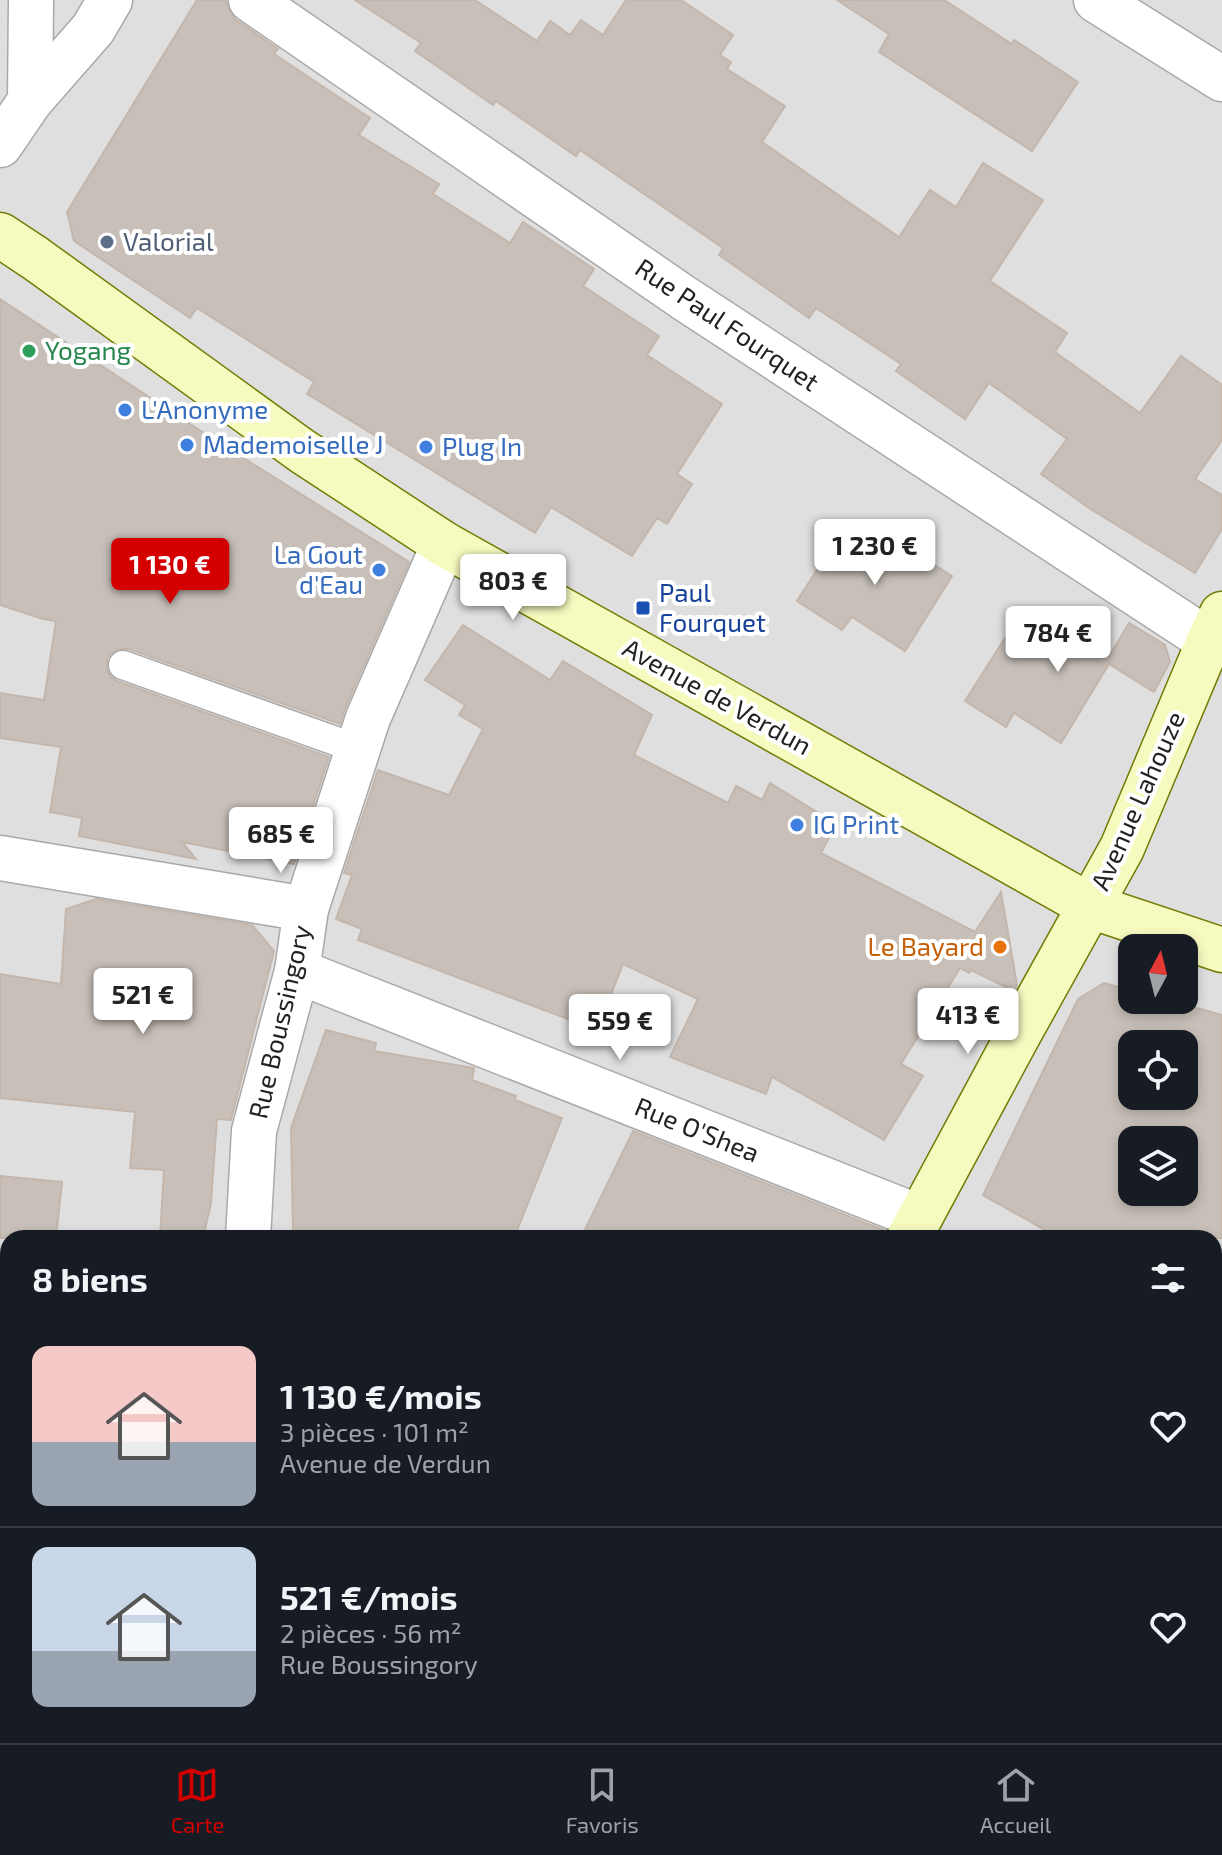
<!DOCTYPE html>
<html lang="fr">
<meta charset="utf-8">
<style>
body{margin:0;font-family:"Exo 2",sans-serif;background:#242831;color:#f1f3f6;height:100vh;display:flex;flex-direction:column;font-size:30px;white-space:nowrap}
*{box-sizing:border-box;margin:0}
p{font-size:26px;color:#9ea1a6}
.icon{flex:none;width:44px;height:44px;fill:none;stroke:currentColor;stroke-width:2;stroke-linecap:round;stroke-linejoin:round}
.map{position:relative;flex:1;overflow:hidden}
.details{position:absolute;left:0px;top:1230px;width:1222px;height:514px;display:flex;flex-direction:column;background:#171b24;border-radius:24px 24px 0 0;box-shadow:0 4px 12px #0003}
.details>*{flex:none}
.needle{width:52px;rotate:7deg}
.fabs{position:absolute;left:1118px;top:934px;display:grid;gap:16px}
.fabs a{display:grid;place-items:center;width:80px;height:80px;border-radius:16px;background:#171b24;box-shadow:0 4px 12px #0003;font-size:40px}
.price{position:absolute;translate:-50% -68px;padding:0 18px;border-radius:8px;background:#fff;color:#222;font-size:26px;line-height:52px;filter:drop-shadow(0 2px 4px #0008)}
.price::after{content:'';position:absolute;left:50%;top:48px;width:24px;height:18px;margin-left:-12px;background:inherit;clip-path:polygon(0 0,100% 0,50% 100%)}
.price.current{background:#d40000;color:#fff}
ul{padding:0;list-style:none}
li{display:flex;align-items:center;gap:24px;height:200px;padding:0 32px}
li+li{border-top:2px solid #363941}
li span{display:grid;place-items:center;flex:none;width:224px;height:160px;border-radius:16px;color:#555}
li>.icon{margin-inline-start:auto}
span .icon{width:96px;height:96px;fill:#fffc;stroke-width:1}
li b{font-size:34px}
h2{display:flex;justify-content:space-between;align-items:center;height:96px;padding:0 32px;font-size:34px}
.dock{display:flex;justify-content:space-around;align-items:center;height:112px;border-top:2px solid #363941;background:#171b24;font-size:22px;color:#9ea1a6}
.dock a{display:grid;justify-items:center;gap:4px}
.dock .current{color:#d40000}
.map>svg:first-child{display:block}
</style>
<div class="map">
<svg width="1222" height="1743" viewBox="0 0 1222 1743">
<rect width="100%" height="100%" fill="#f2efe9"/>
<path fill="#e0dfdf" fill-rule="evenodd" d="M0,0H1222V1743H0ZM1132,948H1184V1000H1132ZM1132,1044H1184V1096H1132ZM1132,1140H1184V1192H1132ZM8,1238H1214V1736H8Z"/>
<path fill="#c8facc" d="M362,1736H587L581,1743H363Z"/>
<g fill="#c7bfb8" stroke="#c4b6ab" stroke-width="2" fill-rule="evenodd">
<path d="M197,0H226L229,11L236,20L278,49L274,54L370,118L359,135L439,184L433,194L510,243L523,222L594,269L583,286L659,336L647,355L722,404L677,474L692,484L667,524L657,518L632,556L551,507L535,533L307,394L314,382L197,308L190,318L74,241L67,212Z"/>
<path d="M355,0H475L537,41L550,21L570,35L581,20L603,35L626,0H681L733,35L720,55L731,62L727,69L785,106L762,142L899,237L930,190L956,207L983,163L1043,200L990,281L1067,333L1055,352L1140,413L1181,356L1222,385V440L1195,479L1222,495V529L1195,573L1092,510L1041,474L1067,439L989,383L965,419L896,371L901,364L816,308L809,318L719,255L723,248L580,150L576,156L496,101L493,105L415,51L421,43Z"/>
<path d="M837,0H944L1012,44L1014,40L1078,82L1032,151L879,52L889,34Z"/>
<path d="M0,299L210,437L409,562L345,708L340,724L129,649H119L111,653L107,659V669L111,677L117,681L329,757L294,864L182,842L196,859L79,836L82,818L50,812L61,747L0,738V693L44,700L56,621L43,619L0,605Z"/>
<path d="M847,523L889,549L895,540L952,576L905,651L852,617L842,630L797,601Z"/>
<path d="M1021,613L1032,621L1035,616L1107,660L1129,623L1165,645L1170,662L1154,692L1109,664L1061,743L1014,713L1006,727L965,701Z"/>
<path d="M463,625L550,680L563,661L652,715L634,755L728,803L736,786L762,800L770,783L836,824L821,853L975,932L1001,892L1017,985L1014,991L971,970L969,973L960,968L901,1064L923,1076L884,1140L772,1077L766,1094L670,1057L698,999L623,964L597,1030L358,940L362,929L336,919L352,875L344,873L378,770L449,795L483,729L459,715L465,705L425,680Z"/>
<path d="M96,899L252,925L274,951L231,1120L217,1119L211,1203L203,1238H160L164,1170L130,1168L135,1112L0,1098V974L61,984L66,909Z"/>
<path d="M1104,983L1132,991V1000H1168L1222,1015V1238H1059L983,1195L1078,999ZM1132,1044H1184V1096H1132ZM1132,1140H1184V1192H1132Z"/>
<path d="M326,1030L376,1043L374,1051L474,1068L472,1080L516,1096L515,1100L562,1118L514,1238H304V1234L293,1233L291,1128Z"/>
<path d="M633,1131L886,1231L884,1238H581Z"/>
<path d="M0,1176L62,1182L56,1238H0Z"/>
</g>
<g fill="none" stroke-linecap="round" stroke-linejoin="round">
<g stroke="#a9a9a9" stroke-width="31">
<path id="lane" d="M123,665L358,749"/>
</g>
<g stroke="#a9a9a9" stroke-width="47">
<g id="street">
<path d="M251,0L684,298L1209,641"/>
<path d="M1096,0L1222,79"/>
<path d="M30,101L31,0"/>
<path d="M0,145L30,101L93,29L110,0"/>
<path d="M0,858L306,909"/>
<path d="M297,971L919,1217"/>
<path d="M248,1238L254,1131L297,971L306,909L368,718L444,544"/>
<path d="M0,1340H8"/>
<path d="M1214,1389L1222,1392"/>
<path d="M316,1736L317,1743"/>
<path d="M944,1736L956,1743"/>
</g>
</g>
<g stroke="#707d05" stroke-width="47">
<g id="secondary">
<path d="M0,235L35,258L302,451L444,544L1090,906L1222,950"/>
<path d="M909,1238L1016,1039L1122,848L1209,641L1222,614"/>
<path d="M650,1743L655,1736"/>
</g>
</g>
<use href="#lane" stroke="#fff" stroke-width="28"/>
<use href="#street" stroke="#fff" stroke-width="44"/>
<use href="#secondary" stroke="#f7fabf" stroke-width="44"/>
</g>
<circle fill="#5c6f8a" stroke="#fff" stroke-width="3" cx="107" cy="242" r="8"/>
<circle fill="#2e9e5b" stroke="#fff" stroke-width="3" cx="29" cy="351" r="8"/>
<g fill="#3f7fe0" stroke="#fff" stroke-width="3">
<circle cx="125" cy="410" r="8"/>
<circle cx="187" cy="445" r="8"/>
<circle cx="426" cy="447" r="8"/>
<circle cx="379" cy="570" r="8"/>
<circle cx="797" cy="825" r="8"/>
</g>
<rect fill="#1a4fb4" stroke="#fff" stroke-width="3" x="635" y="600" width="16" height="16" rx="4"/>
<circle fill="#e8710a" stroke="#fff" stroke-width="3" cx="1000" cy="947" r="8"/>
<g text-anchor="middle" stroke-width="8" stroke-linejoin="round" paint-order="stroke">
<g font-size="26" fill="#4e5e75" stroke="#fff" text-anchor="start">
<text x="123" y="251">Valorial</text>
</g>
<g font-size="26" fill="#222" stroke="#fff">
<text transform="translate(727 325) rotate(34)" y="9">Rue Paul Fourquet</text>
<text transform="translate(717 697) rotate(29)" y="9">Avenue de Verdun</text>
<text transform="translate(1138 801) rotate(-66)" y="9">Avenue Lahouze</text>
<text transform="translate(280 1022) rotate(-77)" y="9">Rue Boussingory</text>
<text transform="translate(697 1130) rotate(22)" y="9">Rue O'Shea</text>
</g>
<g font-size="26" fill="#27864d" stroke="#fff" text-anchor="start">
<text x="45" y="360">Yogang</text>
</g>
<g font-size="26" fill="#366cbe" stroke="#fff" text-anchor="start">
<text x="141" y="419">L'Anonyme</text>
<text x="203" y="454">Mademoiselle J</text>
<text x="442" y="456">Plug In</text>
<text x="363" y="564" text-anchor="end">La Gout<tspan x="363" dy="30">d'Eau</tspan></text>
<text x="813" y="834">IG Print</text>
</g>
<g font-size="26" fill="#164399" stroke="#fff" text-anchor="start">
<text x="659" y="602">Paul<tspan x="659" dy="30">Fourquet</tspan></text>
</g>
<g font-size="26" fill="#c56008" stroke="#fff" text-anchor="end">
<text x="984" y="956">Le Bayard</text>
</g>
</g>
</svg>
<div class="fabs">
<a><svg class="needle" viewBox="-14 -14 28 28"><path d="M0-13l5 13h-10z" fill="#e53935"/><path d="M0 13l5-13h-10z" fill="#9ea1a6"/></svg></a>
<a><svg class="icon" aria-label="locate" viewBox="0 0 24 24"><circle cx="12" cy="12" r="6"/><path d="M12 2v4M12 18v4M2 12h4M18 12h4"/></svg></a>
<a><svg class="icon" aria-label="layers" viewBox="0 0 24 24"><path d="M12 4l9 5-9 5-9-5zM3 14l9 5 9-5"/></svg></a>
</div>
<b class="price" style="left:875px;top:587px">1 230 €</b>
<b class="price current" style="left:170px;top:606px">1 130 €</b>
<b class="price" style="left:513px;top:622px">803 €</b>
<b class="price" style="left:1058px;top:674px">784 €</b>
<b class="price" style="left:281px;top:875px">685 €</b>
<b class="price" style="left:143px;top:1036px">521 €</b>
<b class="price" style="left:968px;top:1056px">413 €</b>
<b class="price" style="left:620px;top:1062px">559 €</b>
<section class="details">
<h2>8 biens<svg class="icon" aria-label="filters" viewBox="0 0 24 24"><path d="M4 7h16M4 17h16"/><circle cx="9" cy="7" r="2"/><circle cx="15" cy="17" r="2"/></svg></h2>
<ul>
<li><span style="background:linear-gradient(#f6c9c9 60%,#9aa5b1 0)"><svg class="icon" aria-label="home" viewBox="0 0 24 24"><path d="M3 11l9-7 9 7M6 9v11h12V9"/></svg></span><div><b>1 130 €/mois</b><p>3 pièces · 101 m²</p><p>Avenue de Verdun</p></div><svg class="icon" aria-label="heart" viewBox="0 0 24 24"><path d="M12 20l-8-8c-3-5 5-10 8-4 3-6 11-1 8 4z"/></svg></li>
<li><span style="background:linear-gradient(#c9d6e8 65%,#9aa5b1 0)"><svg class="icon" aria-label="home" viewBox="0 0 24 24"><path d="M3 11l9-7 9 7M6 9v11h12V9"/></svg></span><div><b>521 €/mois</b><p>2 pièces · 56 m²</p><p>Rue Boussingory</p></div><svg class="icon" aria-label="heart" viewBox="0 0 24 24"><path d="M12 20l-8-8c-3-5 5-10 8-4 3-6 11-1 8 4z"/></svg></li>
</ul>
</section>
</div>
<nav class="dock">
<a class="current"><svg class="icon" aria-label="map" viewBox="0 0 24 24"><path d="M3 6l6-2 6 2 6-2v14l-6 2-6-2-6 2zM9 4v14M15 6v14"/></svg>Carte</a>
<a><svg class="icon" aria-label="saved" viewBox="0 0 24 24"><path d="M7 4h10v16l-5-4-5 4z"/></svg>Favoris</a>
<a><svg class="icon" aria-label="home" viewBox="0 0 24 24"><path d="M3 11l9-7 9 7M6 9v11h12V9"/></svg>Accueil</a>
</nav>
